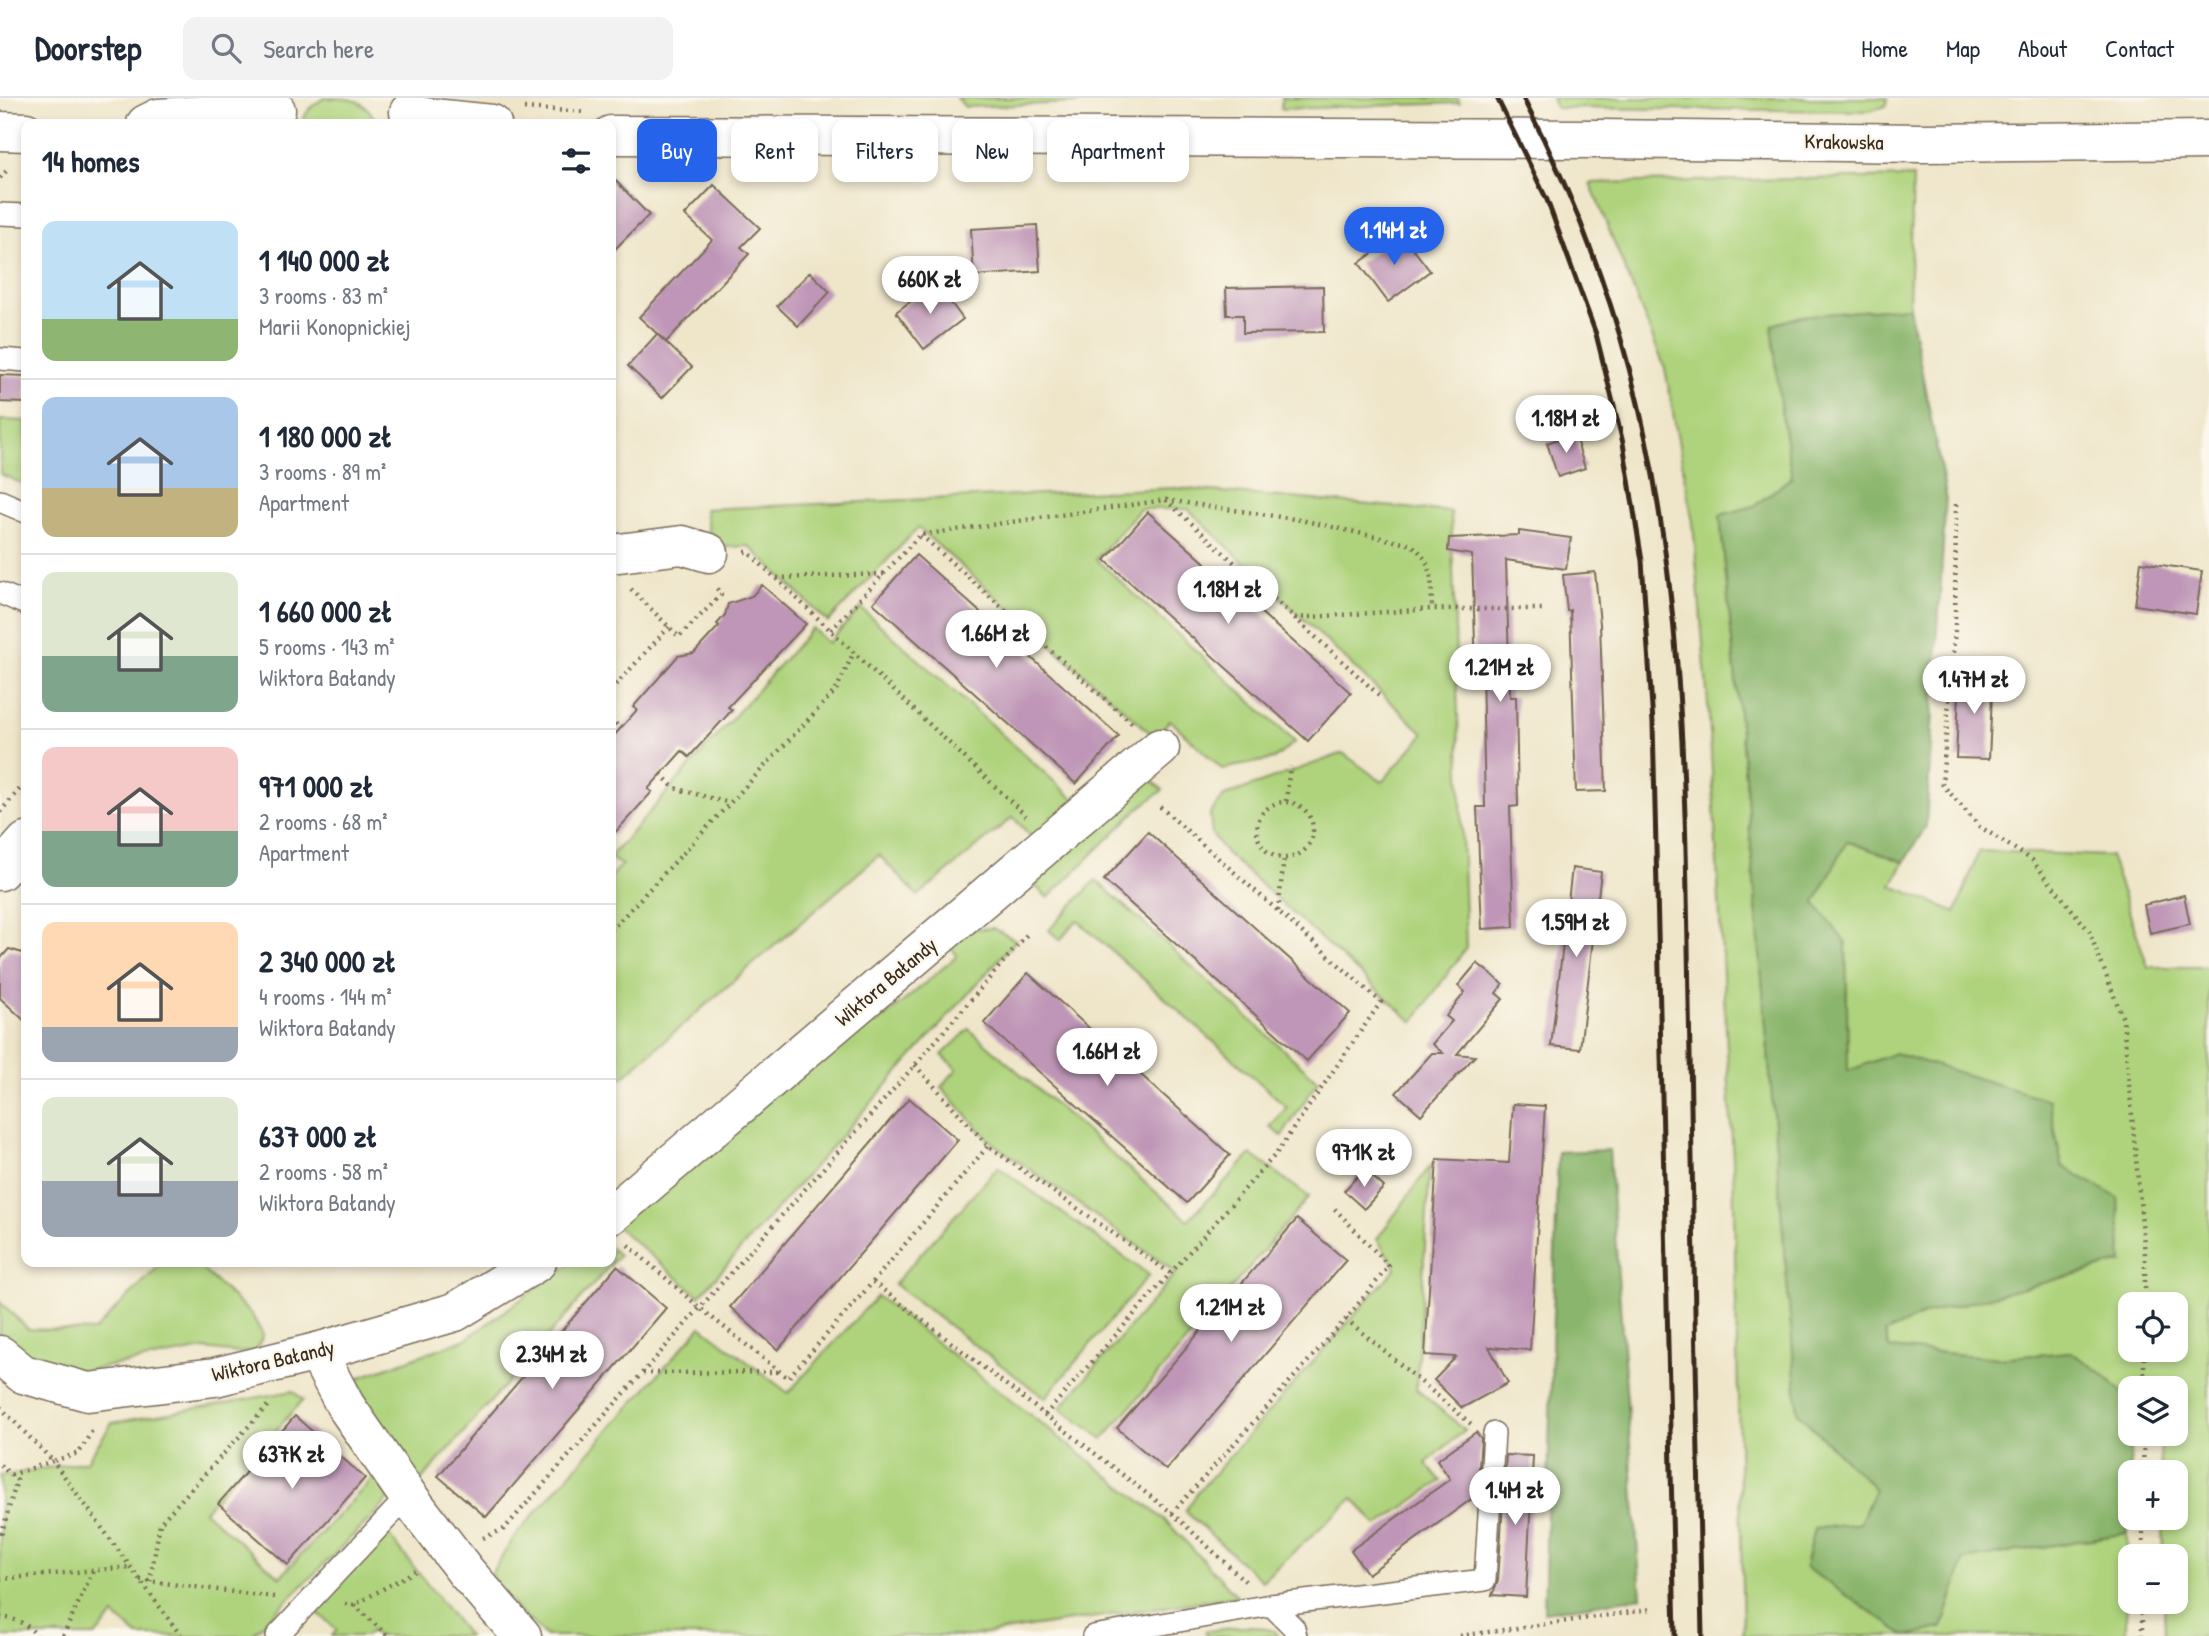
<!DOCTYPE html>
<meta charset="utf-8">
<style>
body{margin:0;font-family:"Patrick Hand",sans-serif;background:#f2f2f3;color:#1f2937;height:100vh;display:flex;flex-direction:column;font-size:26px;white-space:nowrap}
*{box-sizing:border-box;margin:0}
p{font-size:23px;color:#747a83}
.icon{flex:none;width:38px;height:38px;fill:none;stroke:currentColor;stroke-width:2;stroke-linecap:round;stroke-linejoin:round}
.map{position:relative;flex:1;overflow:hidden}
.details{position:absolute;left:21px;top:21px;width:595px;height:1148px;display:flex;flex-direction:column;background:#fff;border-radius:14px;box-shadow:0 4px 10px #0003}
.details>*{flex:none}
.top-card{position:absolute;left:637px;top:21px;width:665px;height:63px;display:flex;gap:14px}
.tools{position:absolute;left:2118px;top:1194px;display:grid;gap:14px}
.tools a{display:grid;place-items:center;width:70px;height:70px;border-radius:14px;background:#fff;box-shadow:0 4px 10px #0003;font-size:35px}
.price{position:absolute;translate:-50% -60px;padding:0 16px;border-radius:24px;background:#fff;color:#222;font-size:23px;line-height:46px;filter:drop-shadow(0 2px 4px #0008)}
.price::after{content:'';position:absolute;left:50%;top:42px;width:21px;height:16px;margin-left:-10px;background:inherit;clip-path:polygon(0 0,100% 0,50% 100%)}
.price.selected{background:#2563eb;color:#fff}
ul{padding:0;list-style:none}
li{display:flex;align-items:center;gap:21px;height:175px;padding:0 21px}
li+li{border-top:2px solid #e0e1e3}
li span{display:grid;place-items:center;flex:none;width:196px;height:140px;border-radius:14px;color:#555}
li>.icon{margin-inline-start:auto}
span .icon{width:84px;height:84px;fill:#fffc;stroke-width:1}
li b{font-size:30px}
h2{display:flex;justify-content:space-between;align-items:center;height:84px;padding:0 21px;font-size:30px}
.tag{padding:0 24px;border-radius:14px;background:#fff;box-shadow:0 4px 10px #0003;font-size:24px;line-height:63px}
.tag.selected{background:#2563eb;color:#fff}
header{display:flex;align-items:center;gap:42px;box-sizing:border-box;height:98px;padding:0 35px;background:#fff;border-bottom:2px solid #e0e1e3}
header strong{font-size:33px}
nav{display:flex;gap:38px;margin-inline-start:auto;font-size:24px}
.search{width:490px;height:63px;background:#f2f2f3;display:flex;align-items:center;gap:18px;box-sizing:border-box;padding:0 24px;border-radius:14px;color:#747a83;font-size:26px}
.map>svg:first-child{display:block}
</style>
<header>
<strong>Doorstep</strong>
<div class="search"><svg class="icon" aria-label="search" viewBox="0 0 24 24"><circle cx="10" cy="10" r="6"/><path d="M15 15l6 6"/></svg>Search here</div>
<nav><a>Home</a><a>Map</a><a>About</a><a>Contact</a></nav>
</header>
<div class="map">
<svg width="2209" height="1538" viewBox="0 0 2209 1538">
<rect width="100%" height="100%" fill="#fbf7ec"/>
<filter id="ink" filterUnits="userSpaceOnUse"><feTurbulence type="fractalNoise" baseFrequency=".0143" numOctaves="2"/><feDisplacementMap in="SourceGraphic" scale="14" xChannelSelector="R" yChannelSelector="G"/><feConvolveMatrix kernelMatrix="1 2 1 2 8 2 1 2 1" color-interpolation-filters="sRGB"/></filter>
<filter id="wash" filterUnits="userSpaceOnUse"><feTurbulence type="fractalNoise" baseFrequency=".00686" numOctaves="4" result="noise"/><feDisplacementMap in="SourceGraphic" scale="28" xChannelSelector="R" yChannelSelector="G"/><feGaussianBlur stdDeviation="1.57" result="paint"/><feColorMatrix in="noise" values="0 0 0 0 0 0 0 0 0 0 0 0 0 0 0 0 0 1.4 0 .05"/><feComposite in="paint" operator="in"/></filter>
<g filter="url(#wash)">
<rect width="100%" height="100%" fill="#efe6ca"/>
<g fill="#aed37c" stroke="#747e4d" stroke-width="2" fill-rule="evenodd">
<path d="M325,0C351,0 366,0 377,26H301C306,13 313,6 325,0Z"/>
<path d="M957,0H1073L1077,5L965,9Z"/>
<path d="M1282,0H1458L1460,5L1281,11Z"/>
<path d="M1552,0H1888L1886,8L1869,13L1556,10Z"/>
<path d="M1913,79L1909,209L1801,218L1780,306L1792,379L1754,408L1720,418L1747,699L1798,1315L1875,1391L1860,1425L1942,1530L1964,1462L2127,1435L2126,1538H1743L1733,1061L1709,618L1693,425L1665,270L1590,85Z"/>
<path d="M0,322L26,323V387L0,376Z"/>
<path d="M1175,390L1451,414L1466,850L1413,924L1225,754L1212,736L1210,716L1224,698L1343,655L1382,684L1424,636L1188,411H1140L1096,461L1295,644L1274,661L1222,671L1170,622L1155,639L918,430L828,524L749,448L711,450L705,411Z"/>
<path d="M861,510L1076,703L1034,742L1013,719L918,798L879,757L611,989V779L622,767L611,761V758L812,530L828,545Z"/>
<path d="M1148,679L1163,692L1139,710L1048,800L1032,785L1042,772Z"/>
<path d="M1847,743L1904,764L1892,788L1956,814L1979,753L2110,758L2148,869H2209V1538H2165L2164,1503H2175V1458H2163L2162,1419H2175V1374H2161L2160,1335H2175V1290H2130V1301L2099,1273L2070,1254L1999,1260L1889,1250L1885,1234L1925,1216L2122,1164L1848,974L1846,845L1814,805ZM2130,1206H2175V1251H2130Z"/>
<path d="M1096,782L1318,983L1282,1038L1270,1029L1287,1009L1077,822L1060,842L1049,832Z"/>
<path d="M993,830L1016,842L699,1198L616,1128L861,922L877,926L957,858L950,847L972,831Z"/>
<path d="M969,931L1188,1122L1251,1056L1309,1099L1103,1341L1060,1310L1176,1175L991,1044L941,989L957,971L942,957Z"/>
<path d="M1430,1068L1416,1291L1465,1332L1426,1365L1441,1383L1377,1428L1353,1400L1262,1483L1185,1413L1198,1394L1396,1170L1377,1141Z"/>
<path d="M998,1069L1149,1177L1045,1300L894,1186Z"/>
<path d="M611,1150L619,1157L421,1383L370,1324L358,1280L466,1241L573,1164H611Z"/>
<path d="M163,1164H194L252,1217L263,1237L256,1253L239,1255L204,1251L83,1273L32,1261L0,1241V1204L28,1231L94,1233Z"/>
<path d="M877,1198L1165,1422L1237,1498L971,1538H546L500,1494L491,1476L515,1438L701,1228L788,1295Z"/>
<path d="M293,1293L303,1302L204,1413L280,1479L376,1377L389,1400L379,1412L251,1538H138L114,1517L95,1538H0V1378L87,1363L112,1325Z"/>
<path d="M388,1436L468,1538H377L371,1533L366,1538H332L337,1532L317,1514L334,1488Z"/>
<path d="M1252,1528L1274,1533L1278,1538H1206L1205,1533Z"/>
</g>
<g fill="#8ab56c" stroke="#627045" stroke-width="2">
<path d="M1909,209L1946,397L1926,728L1904,764L1847,743L1815,805L1846,845L1848,973L1895,955L2049,1002L2062,1068L2118,1100L2122,1164L1925,1216L1885,1235L1889,1250L1999,1260L2070,1254L2099,1273L2130,1301V1335H2132L2127,1435L1964,1462L1942,1530L1906,1538L1805,1469L1814,1431L1860,1425L1875,1391L1798,1315L1747,699L1720,417L1754,408L1792,379L1780,306L1772,227L1801,218Z"/>
<path d="M1609,1052L1641,1499L1544,1514L1558,1054Z"/>
</g>
<g id="blocks">
<g fill="#bf96b7">
<path d="M611,78L649,117L611,155Z"/>
<path d="M714,87L760,130L741,149L749,156L666,244L639,219L712,142L685,117Z"/>
<path d="M1037,127L1040,173L974,178L971,131Z"/>
<path d="M1401,135L1430,173L1388,204L1359,165Z"/>
<path d="M810,174L830,194L798,228L777,208Z"/>
<path d="M936,185L963,221L924,251L896,214Z"/>
<path d="M1323,188L1324,234L1243,235V217H1227L1226,190Z"/>
<path d="M657,236L692,269L662,300L628,268Z"/>
<path d="M0,277L26,278V305L0,304Z"/>
<path d="M1574,335L1585,370L1558,379L1547,345Z"/>
<path d="M1148,414L1351,595L1308,643L1105,462Z"/>
<path d="M1519,433L1571,440L1566,471L1506,462L1510,599H1516L1518,708L1510,709L1514,829L1482,831L1477,709H1485L1482,572H1476L1472,457L1448,453L1449,440L1519,437Z"/>
<path d="M916,457L1119,638L1076,686L873,505Z"/>
<path d="M2141,464L2202,473L2196,516L2135,507Z"/>
<path d="M1595,474L1600,526L1606,693L1576,694L1570,512L1567,513L1563,477Z"/>
<path d="M762,487L806,526L728,609L732,612L689,659L682,653L648,691L652,694L611,739V641L637,612L633,609L678,558L694,555L719,528L717,526L725,517L728,506L752,498Z"/>
<path d="M1960,574L1993,576L1989,661L1956,660Z"/>
<path d="M1148,734L1350,915L1307,963L1104,782Z"/>
<path d="M1572,770L1601,774L1580,951L1551,948Z"/>
<path d="M2184,797L2190,826L2150,835L2144,807Z"/>
<path d="M9,851L26,856V924L0,900V861Z"/>
<path d="M1477,865L1503,886L1496,895L1503,901L1457,956L1475,958L1421,1017L1396,995L1432,955H1443L1432,946L1452,923L1446,918L1465,894L1458,888Z"/>
<path d="M1028,875L1230,1057L1187,1105L984,925Z"/>
<path d="M909,1000L958,1042L778,1252L730,1209Z"/>
<path d="M1513,1006L1545,1008L1530,1252L1489,1249L1508,1285L1462,1310L1434,1282L1456,1259L1425,1257L1437,1061L1509,1065Z"/>
<path d="M1364,1071L1384,1089L1364,1111L1344,1093Z"/>
<path d="M1297,1121L1346,1162L1166,1372L1117,1330Z"/>
<path d="M617,1168L666,1210L486,1419L438,1378Z"/>
<path d="M295,1318L365,1380L288,1467L218,1406Z"/>
<path d="M1476,1334L1481,1340L1477,1397L1368,1476L1351,1452L1450,1381L1437,1362Z"/>
<path d="M1506,1357L1533,1358L1526,1499L1492,1497L1498,1483Z"/>
</g>
</g>
</g>
<g filter="url(#ink)">
<use href="#blocks" fill-opacity="0" stroke="#7a6c5a" stroke-width="2"/>
<g fill="none" stroke-linecap="round" stroke-linejoin="round">
<g stroke="#7a6c5a" stroke-width="24">
<g id="lane">
<path d="M0,116L26,117"/>
<path d="M0,261L26,263"/>
<path d="M0,403L26,414"/>
<path d="M0,495L26,506"/>
<path d="M1271,1507L1294,1530L1296,1538"/>
<path d="M277,1538L408,1398"/>
<path d="M1093,1538L1271,1507L1485,1482L1494,1335"/>
</g>
</g>
<g stroke="#7a6c5a" stroke-width="41">
<g id="street">
<path d="M611,456L682,447L709,455"/>
<path d="M611,1117L1160,650"/>
<path d="M317,1254L345,1307L408,1398L466,1474L522,1538"/>
<path d="M0,1257L23,1276L88,1294L215,1279L317,1254L455,1214L537,1164"/>
</g>
</g>
<g stroke="#7a6c5a" stroke-width="41">
<g id="secondary">
<path d="M409,14L423,19L492,26"/>
<path d="M146,26L158,20L276,12"/>
<path d="M0,33L26,34"/>
<path d="M611,37L1600,41L1922,45L2209,42"/>
<path d="M0,773L26,744"/>
</g>
</g>
<g stroke="#7a6c5a" stroke-width="4.5" stroke-dasharray="2 5" stroke-linecap="butt">
<path d="M524,10L585,14"/>
<path d="M0,80L9,70"/>
<path d="M1166,402L1301,422L1412,447C1435,466 1431,483 1432,511"/>
<path d="M1956,406L1955,531L1942,686L1979,728L2032,762L2089,833L2123,921L2145,1157V1206"/>
<path d="M921,437L1134,627"/>
<path d="M745,454H748L1026,718"/>
<path d="M777,480L884,476"/>
<path d="M631,491L679,539L721,497L716,489"/>
<path d="M1295,520L1432,511H1542"/>
<path d="M831,532L920,437L1166,402L1380,598"/>
<path d="M611,592L669,529"/>
<path d="M611,620L620,631"/>
<path d="M661,676L674,690L729,705"/>
<path d="M1286,703L1290,668"/>
<circle cx="1285" cy="732" r="28"/>
<path d="M0,714L26,684"/>
<path d="M1278,813L1284,760"/>
<path d="M611,832L836,592L854,554"/>
<path d="M915,967L988,1048L1170,1175"/>
<path d="M628,1147L700,1210L788,1280L873,1184L1172,1415L1346,1221L1389,1168L1334,1110"/>
<path d="M873,1184L988,1048"/>
<path d="M1346,1221L1471,1326"/>
<path d="M643,1275L781,1274"/>
<path d="M2144,1290V1251"/>
<path d="M0,1309L53,1363L79,1355L94,1329"/>
<path d="M1045,1317L1275,1057L1381,904L1158,707"/>
<path d="M0,1367L17,1382L0,1441"/>
<path d="M2143,1374L2144,1335"/>
<path d="M11,1377L53,1363L181,1538"/>
<path d="M1172,1415L1246,1484"/>
<path d="M483,1440L504,1431L915,967L1029,834"/>
<path d="M2143,1458V1419"/>
<path d="M0,1481L130,1469"/>
<path d="M140,1482L274,1499"/>
<path d="M150,1484L160,1425L271,1304"/>
<path d="M345,1506L354,1507L419,1471"/>
<path d="M354,1507L388,1538"/>
<path d="M0,1519C15,1520 28,1526 37,1538"/>
<path d="M63,1538L93,1473"/>
<path d="M1460,1538L1653,1511"/>
<path d="M2142,1538V1503"/>
</g>
<use href="#lane" stroke="#fff" stroke-width="21"/>
<use href="#street" stroke="#fff" stroke-width="38"/>
<use href="#secondary" stroke="#fff" stroke-width="38"/>
<g stroke="#3b2a1e" stroke-width="5">
<path d="M1497,0L1547,102L1596,236L1623,345L1642,463L1653,625L1675,1538"/>
<path d="M1523,0C1568,86 1604,176 1629,270C1689,492 1685,728 1690,957C1693,1151 1698,1344 1702,1538"/>
</g>
</g>
</g>
<g text-anchor="middle" stroke-width="5" stroke-linejoin="round" paint-order="stroke">
<g font-size="21" fill="#3b2a1e" stroke="#fbf7ec">
<text transform="translate(1844 44) rotate(1)" y="7">Krakowska</text>
<text transform="translate(886 884) rotate(-40)" y="7">Wiktora Bałandy</text>
<text transform="translate(273 1263) rotate(-13)" y="7">Wiktora Bałandy</text>
</g>
</g>
</svg>
<div class="tools">
<a><svg class="icon" aria-label="locate" viewBox="0 0 24 24"><circle cx="12" cy="12" r="6"/><path d="M12 2v4M12 18v4M2 12h4M18 12h4"/></svg></a>
<a><svg class="icon" aria-label="layers" viewBox="0 0 24 24"><path d="M12 4l9 5-9 5-9-5zM3 14l9 5 9-5"/></svg></a>
<a>+</a>
<a>−</a>
</div>
<b class="price selected" style="left:1394px;top:169px">1.14M zł</b>
<b class="price" style="left:930px;top:218px">660K zł</b>
<b class="price" style="left:1566px;top:357px">1.18M zł</b>
<b class="price" style="left:1228px;top:528px">1.18M zł</b>
<b class="price" style="left:996px;top:572px">1.66M zł</b>
<b class="price" style="left:1500px;top:606px">1.21M zł</b>
<b class="price" style="left:1974px;top:618px">1.47M zł</b>
<b class="price" style="left:1576px;top:861px">1.59M zł</b>
<b class="price" style="left:1107px;top:990px">1.66M zł</b>
<b class="price" style="left:1364px;top:1091px">971K zł</b>
<b class="price" style="left:1231px;top:1246px">1.21M zł</b>
<b class="price" style="left:552px;top:1293px">2.34M zł</b>
<b class="price" style="left:292px;top:1393px">637K zł</b>
<b class="price" style="left:1515px;top:1429px">1.4M zł</b>
<div class="top-card">
<a class="tag selected">Buy</a>
<a class="tag">Rent</a>
<a class="tag">Filters</a>
<a class="tag">New</a>
<a class="tag">Apartment</a>
</div>
<section class="details">
<h2>14 homes<svg class="icon" aria-label="filters" viewBox="0 0 24 24"><path d="M4 7h16M4 17h16"/><circle cx="9" cy="7" r="2"/><circle cx="15" cy="17" r="2"/></svg></h2>
<ul>
<li><span style="background:linear-gradient(#bfe0f5 70%,#8fb573 0)"><svg class="icon" aria-label="home" viewBox="0 0 24 24"><path d="M3 11l9-7 9 7M6 9v11h12V9"/></svg></span><div><b>1 140 000 zł</b><p>3 rooms · 83 m²</p><p>Marii Konopnickiej</p></div></li>
<li><span style="background:linear-gradient(#a9c7e8 65%,#c2b280 0)"><svg class="icon" aria-label="home" viewBox="0 0 24 24"><path d="M3 11l9-7 9 7M6 9v11h12V9"/></svg></span><div><b>1 180 000 zł</b><p>3 rooms · 89 m²</p><p>Apartment</p></div></li>
<li><span style="background:linear-gradient(#dfe7d0 60%,#7fa58c 0)"><svg class="icon" aria-label="home" viewBox="0 0 24 24"><path d="M3 11l9-7 9 7M6 9v11h12V9"/></svg></span><div><b>1 660 000 zł</b><p>5 rooms · 143 m²</p><p>Wiktora Bałandy</p></div></li>
<li><span style="background:linear-gradient(#f6c9c9 60%,#7fa58c 0)"><svg class="icon" aria-label="home" viewBox="0 0 24 24"><path d="M3 11l9-7 9 7M6 9v11h12V9"/></svg></span><div><b>971 000 zł</b><p>2 rooms · 68 m²</p><p>Apartment</p></div></li>
<li><span style="background:linear-gradient(#ffd9b3 75%,#9aa5b1 0)"><svg class="icon" aria-label="home" viewBox="0 0 24 24"><path d="M3 11l9-7 9 7M6 9v11h12V9"/></svg></span><div><b>2 340 000 zł</b><p>4 rooms · 144 m²</p><p>Wiktora Bałandy</p></div></li>
<li><span style="background:linear-gradient(#dfe7d0 60%,#9aa5b1 0)"><svg class="icon" aria-label="home" viewBox="0 0 24 24"><path d="M3 11l9-7 9 7M6 9v11h12V9"/></svg></span><div><b>637 000 zł</b><p>2 rooms · 58 m²</p><p>Wiktora Bałandy</p></div></li>
</ul>
</section>
</div>
